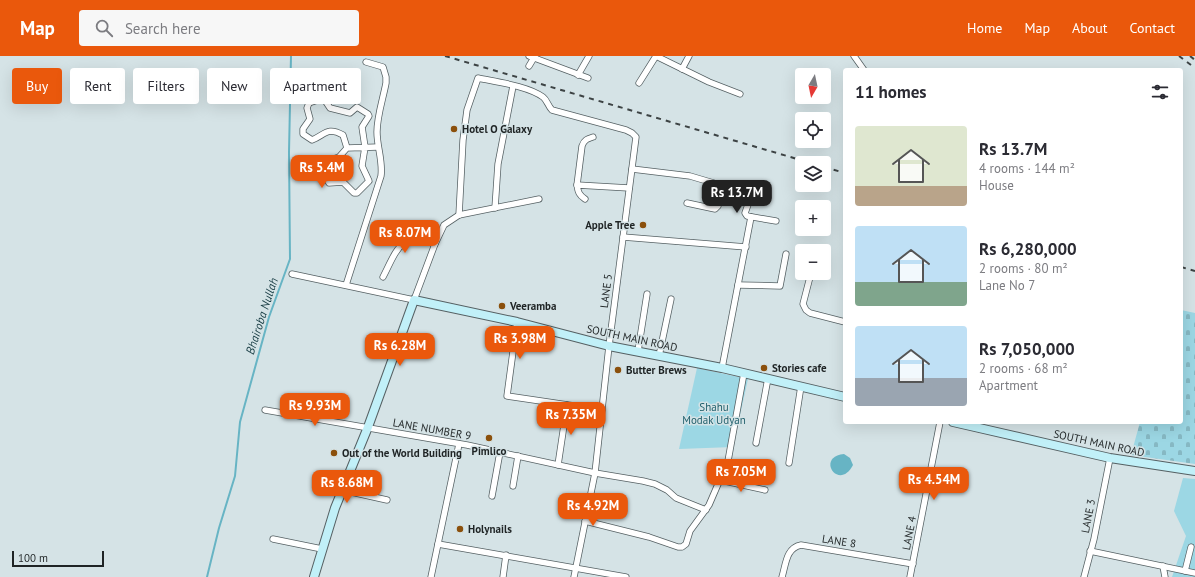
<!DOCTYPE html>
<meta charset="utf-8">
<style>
body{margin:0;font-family:"PT Sans",sans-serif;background:#f7f7f7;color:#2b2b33;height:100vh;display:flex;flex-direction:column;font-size:15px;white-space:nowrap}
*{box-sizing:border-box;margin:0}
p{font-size:13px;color:#7c7c81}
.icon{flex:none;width:22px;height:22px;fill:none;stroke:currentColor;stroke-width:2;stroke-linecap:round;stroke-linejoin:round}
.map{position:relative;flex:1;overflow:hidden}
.sheet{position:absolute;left:843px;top:12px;width:340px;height:356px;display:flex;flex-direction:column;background:#fff;border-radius:4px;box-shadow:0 4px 16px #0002}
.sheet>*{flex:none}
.guide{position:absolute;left:12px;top:12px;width:380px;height:36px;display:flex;gap:8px}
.needle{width:26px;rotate:189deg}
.tools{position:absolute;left:795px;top:12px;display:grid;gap:8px}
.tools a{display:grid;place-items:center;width:36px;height:36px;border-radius:4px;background:#fff;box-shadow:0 4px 16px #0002;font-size:20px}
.scale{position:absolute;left:12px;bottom:10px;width:92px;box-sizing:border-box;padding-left:4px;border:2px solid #1f2425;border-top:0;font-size:11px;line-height:14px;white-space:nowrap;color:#1f2425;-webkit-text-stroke:3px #d5e3e6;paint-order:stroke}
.price{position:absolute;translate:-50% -34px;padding:0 9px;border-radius:8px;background:#ea580c;color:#fff;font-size:13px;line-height:26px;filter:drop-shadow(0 1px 2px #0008)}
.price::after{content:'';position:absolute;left:50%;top:24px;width:12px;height:9px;margin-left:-6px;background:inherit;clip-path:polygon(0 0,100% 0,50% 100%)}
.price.on{background:#222;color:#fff}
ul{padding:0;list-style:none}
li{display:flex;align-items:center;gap:12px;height:100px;padding:0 12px}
li span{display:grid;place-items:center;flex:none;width:112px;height:80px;border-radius:4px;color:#555}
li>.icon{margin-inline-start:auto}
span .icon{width:48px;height:48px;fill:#fffc;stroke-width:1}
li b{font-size:17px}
h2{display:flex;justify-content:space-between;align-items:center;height:48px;padding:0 12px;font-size:17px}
.pill{padding:0 14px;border-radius:4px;background:#fff;box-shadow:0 4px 16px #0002;font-size:14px;line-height:36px}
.pill.on{background:#ea580c;color:#fff}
header{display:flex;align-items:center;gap:24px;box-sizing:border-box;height:56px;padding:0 20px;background:#ea580c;color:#fff}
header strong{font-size:19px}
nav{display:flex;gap:22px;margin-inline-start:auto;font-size:14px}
.search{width:280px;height:36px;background:#f7f7f7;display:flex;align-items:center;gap:10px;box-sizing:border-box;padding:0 14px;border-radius:4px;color:#7c7c81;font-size:15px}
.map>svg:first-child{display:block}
</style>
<header>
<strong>Map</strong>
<div class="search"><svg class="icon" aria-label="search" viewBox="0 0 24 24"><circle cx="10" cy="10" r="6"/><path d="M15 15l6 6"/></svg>Search here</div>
<nav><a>Home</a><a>Map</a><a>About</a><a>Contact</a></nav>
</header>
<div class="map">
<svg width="1195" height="521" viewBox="0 0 1195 521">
<defs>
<pattern id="cemetery-stones" width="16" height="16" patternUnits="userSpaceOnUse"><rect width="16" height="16" fill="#9cd7e4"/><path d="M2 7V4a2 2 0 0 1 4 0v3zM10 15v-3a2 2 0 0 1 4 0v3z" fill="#86b8c3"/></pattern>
</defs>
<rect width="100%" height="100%" fill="#d5e3e6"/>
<path fill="url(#cemetery-stones)" d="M1181,254L1195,257V408L1131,399L1140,366H1181Z"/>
<g fill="#9cd7e4">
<path d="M697,312L748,323L733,391L679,393Z"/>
<path d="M1183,422L1195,423V521H1172L1186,480L1174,455Z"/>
</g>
<path fill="#67b4c4" d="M844,398L850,402L853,409C839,436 815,401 844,398Z"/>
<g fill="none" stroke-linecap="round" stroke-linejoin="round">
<path stroke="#67b4c4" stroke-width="2" d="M207,521L219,472L235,420L240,366L269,261L290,203L289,96L291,0"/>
<g stroke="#556063" stroke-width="7">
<g id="minor">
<path d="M529,0L588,22"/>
<path d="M656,0L709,26L740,38"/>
<path d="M854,0L864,14"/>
<path d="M529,10L535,0"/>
<path d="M682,13L689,0"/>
<path d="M578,19L589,0"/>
<path d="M639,27L656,0"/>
<path d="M347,92L343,79C327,70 325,79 312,84L303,78V73L310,63L307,52L309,47L321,43H324L330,52L350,57L357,51L368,58L369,60L362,71L365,91L362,110L369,125L357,137H354L343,126L329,127C323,118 325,113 330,104L339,101L347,92L378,91"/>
<path d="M632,113L690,120L744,136"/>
<path d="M577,129L582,90C584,84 587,83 593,81"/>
<path d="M585,143C579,139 578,136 577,129L629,132"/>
<path d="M750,143L745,157L747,160L776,165"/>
<path d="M687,147L715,153L718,150L723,130"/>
<path d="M495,152L498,108L513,30"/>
<path d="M459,159L463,84L467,54L478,22C497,26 528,30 543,41C547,44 548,50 552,54L626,74L632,77L636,81L609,290L595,417L574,521"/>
<path d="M623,181L746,191"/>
<path d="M811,217L803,248L806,254L810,257L845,266"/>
<path d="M292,218L414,244L435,188L444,169L459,159L539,143"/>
<path d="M383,221C396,196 401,173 435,188"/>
<path d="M346,229L381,120C383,105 377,91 377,76C377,60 383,43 386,27V21L383,11L366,6"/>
<path d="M738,229L780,230L786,198"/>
<path d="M517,266L507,340L602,354"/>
<path d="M638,295L647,238"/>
<path d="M659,300L671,243"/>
<path d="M722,312L751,161"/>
<path d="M265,354L467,389L595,417L643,425L655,428L667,434L676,442L706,454"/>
<path d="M756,387L768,322"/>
<path d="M789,407L801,330"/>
<path d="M558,409L567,349"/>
<path d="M720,424L765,434"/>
<path d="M513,430L518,400"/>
<path d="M342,434L387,444"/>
<path d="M492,440L500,396"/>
<path d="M585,465L649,481L678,491H682L686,488L690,475L709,449L728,405L744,317"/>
<path d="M273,483L322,493"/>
<path d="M438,488L626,521"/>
<path d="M1090,495L1195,517"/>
<path d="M1163,510L1165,521"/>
<path d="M1185,515L1191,491"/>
<path d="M431,521L459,388"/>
<path d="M503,521L506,499"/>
<path d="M782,521C786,508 786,492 801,489L913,508"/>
<path d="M910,521L940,366"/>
<path d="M1084,521L1094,483L1110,402"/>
</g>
</g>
<g stroke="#556063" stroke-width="10">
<g id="secondary">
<path d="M953,366L1110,402L1195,415"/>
<path d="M314,521L335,452L368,371L414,244L517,266L609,290L722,312L845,341"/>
</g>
</g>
<use href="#minor" stroke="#fff" stroke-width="5.5"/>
<use href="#secondary" stroke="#c1f0f8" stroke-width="8"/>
<g stroke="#3d4344" stroke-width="2" stroke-dasharray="5 5" stroke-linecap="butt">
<path d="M445,0L811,107"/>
<path d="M1179,0L1195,12"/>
<path d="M1190,0L1195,4"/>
<path d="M805,102L824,107"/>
<path d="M824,111L845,117"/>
<path d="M1181,211L1195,215"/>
</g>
</g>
<g fill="#8b500c" stroke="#d5e3e6" stroke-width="1.5">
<circle cx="454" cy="73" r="4"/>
<circle cx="643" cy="169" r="4"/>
<circle cx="502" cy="250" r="4"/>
<circle cx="764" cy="312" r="4"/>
<circle cx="618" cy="314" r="4"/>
<circle cx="489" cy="382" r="4"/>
<circle cx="334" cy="397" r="4"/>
<circle cx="460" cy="473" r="4"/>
</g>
<g text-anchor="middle" stroke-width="3" stroke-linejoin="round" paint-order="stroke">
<g font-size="11" font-weight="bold" fill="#1f2425" stroke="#d5e3e6" text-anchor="start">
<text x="462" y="77">Hotel O Galaxy</text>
<text x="635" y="173" text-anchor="end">Apple Tree</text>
<text x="510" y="254">Veeramba</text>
<text x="772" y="316">Stories cafe</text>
<text x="626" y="318">Butter Brews</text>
<text x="489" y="399" text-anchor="middle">Pimlico</text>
<text x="342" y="401">Out of the World Building</text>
<text x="468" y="477">Holynails</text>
</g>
<g font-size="11" fill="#1f2425" stroke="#d5e3e6">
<text transform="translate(606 235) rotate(-83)" y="4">LANE 5</text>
<text transform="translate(632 282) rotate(12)" y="4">SOUTH MAIN ROAD</text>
<text transform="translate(432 373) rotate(10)" y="4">LANE NUMBER 9</text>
<text transform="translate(1099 387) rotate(12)" y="4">SOUTH MAIN ROAD</text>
<text transform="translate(1088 460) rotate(-79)" y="4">LANE 3</text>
<text transform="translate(909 477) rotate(-79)" y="4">LANE 4</text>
<text transform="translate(839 485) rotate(9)" y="4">LANE 8</text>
</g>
<g font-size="11" fill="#22616d" stroke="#d5e3e6">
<text x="714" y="355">Shahu<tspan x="714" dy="13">Modak Udyan</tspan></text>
</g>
<g font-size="12" font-style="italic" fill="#163b42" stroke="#d5e3e6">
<text transform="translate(262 260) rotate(-72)" y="4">Bhairoba Nullah</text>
</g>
</g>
</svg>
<div class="tools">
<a><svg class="needle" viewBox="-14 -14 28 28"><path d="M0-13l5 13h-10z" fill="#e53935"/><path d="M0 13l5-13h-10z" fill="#7c7c81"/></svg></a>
<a><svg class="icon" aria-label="locate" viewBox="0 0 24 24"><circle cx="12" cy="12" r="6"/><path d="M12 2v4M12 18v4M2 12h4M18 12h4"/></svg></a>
<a><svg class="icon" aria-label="layers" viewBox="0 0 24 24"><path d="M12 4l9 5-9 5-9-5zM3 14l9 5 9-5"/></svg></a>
<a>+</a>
<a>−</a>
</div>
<div class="scale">100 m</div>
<b class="price" style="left:322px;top:133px">Rs 5.4M</b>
<b class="price on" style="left:737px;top:158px">Rs 13.7M</b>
<b class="price" style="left:405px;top:198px">Rs 8.07M</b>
<b class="price" style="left:520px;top:304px">Rs 3.98M</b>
<b class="price" style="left:400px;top:311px">Rs 6.28M</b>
<b class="price" style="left:315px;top:371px">Rs 9.93M</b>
<b class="price" style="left:571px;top:380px">Rs 7.35M</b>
<b class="price" style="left:741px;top:437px">Rs 7.05M</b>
<b class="price" style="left:934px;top:445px">Rs 4.54M</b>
<b class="price" style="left:347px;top:448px">Rs 8.68M</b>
<b class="price" style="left:593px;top:471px">Rs 4.92M</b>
<div class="guide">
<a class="pill on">Buy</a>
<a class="pill">Rent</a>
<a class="pill">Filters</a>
<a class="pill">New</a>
<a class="pill">Apartment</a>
</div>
<section class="sheet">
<h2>11 homes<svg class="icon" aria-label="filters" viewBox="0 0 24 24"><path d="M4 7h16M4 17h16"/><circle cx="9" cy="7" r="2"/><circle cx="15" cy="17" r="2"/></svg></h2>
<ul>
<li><span style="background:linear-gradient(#dfe7d0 75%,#b9a48a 0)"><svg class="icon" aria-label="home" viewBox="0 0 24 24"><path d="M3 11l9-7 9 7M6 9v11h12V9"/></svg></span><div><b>Rs 13.7M</b><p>4 rooms · 144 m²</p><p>House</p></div></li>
<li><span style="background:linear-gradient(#bfe0f5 70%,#7fa58c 0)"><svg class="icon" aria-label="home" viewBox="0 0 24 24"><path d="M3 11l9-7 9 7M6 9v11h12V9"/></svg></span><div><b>Rs 6,280,000</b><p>2 rooms · 80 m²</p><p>Lane No 7</p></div></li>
<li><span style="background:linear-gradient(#bfe0f5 65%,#9aa5b1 0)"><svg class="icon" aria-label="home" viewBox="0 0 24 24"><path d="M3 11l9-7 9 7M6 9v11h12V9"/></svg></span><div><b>Rs 7,050,000</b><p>2 rooms · 68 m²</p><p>Apartment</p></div></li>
</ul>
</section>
</div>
